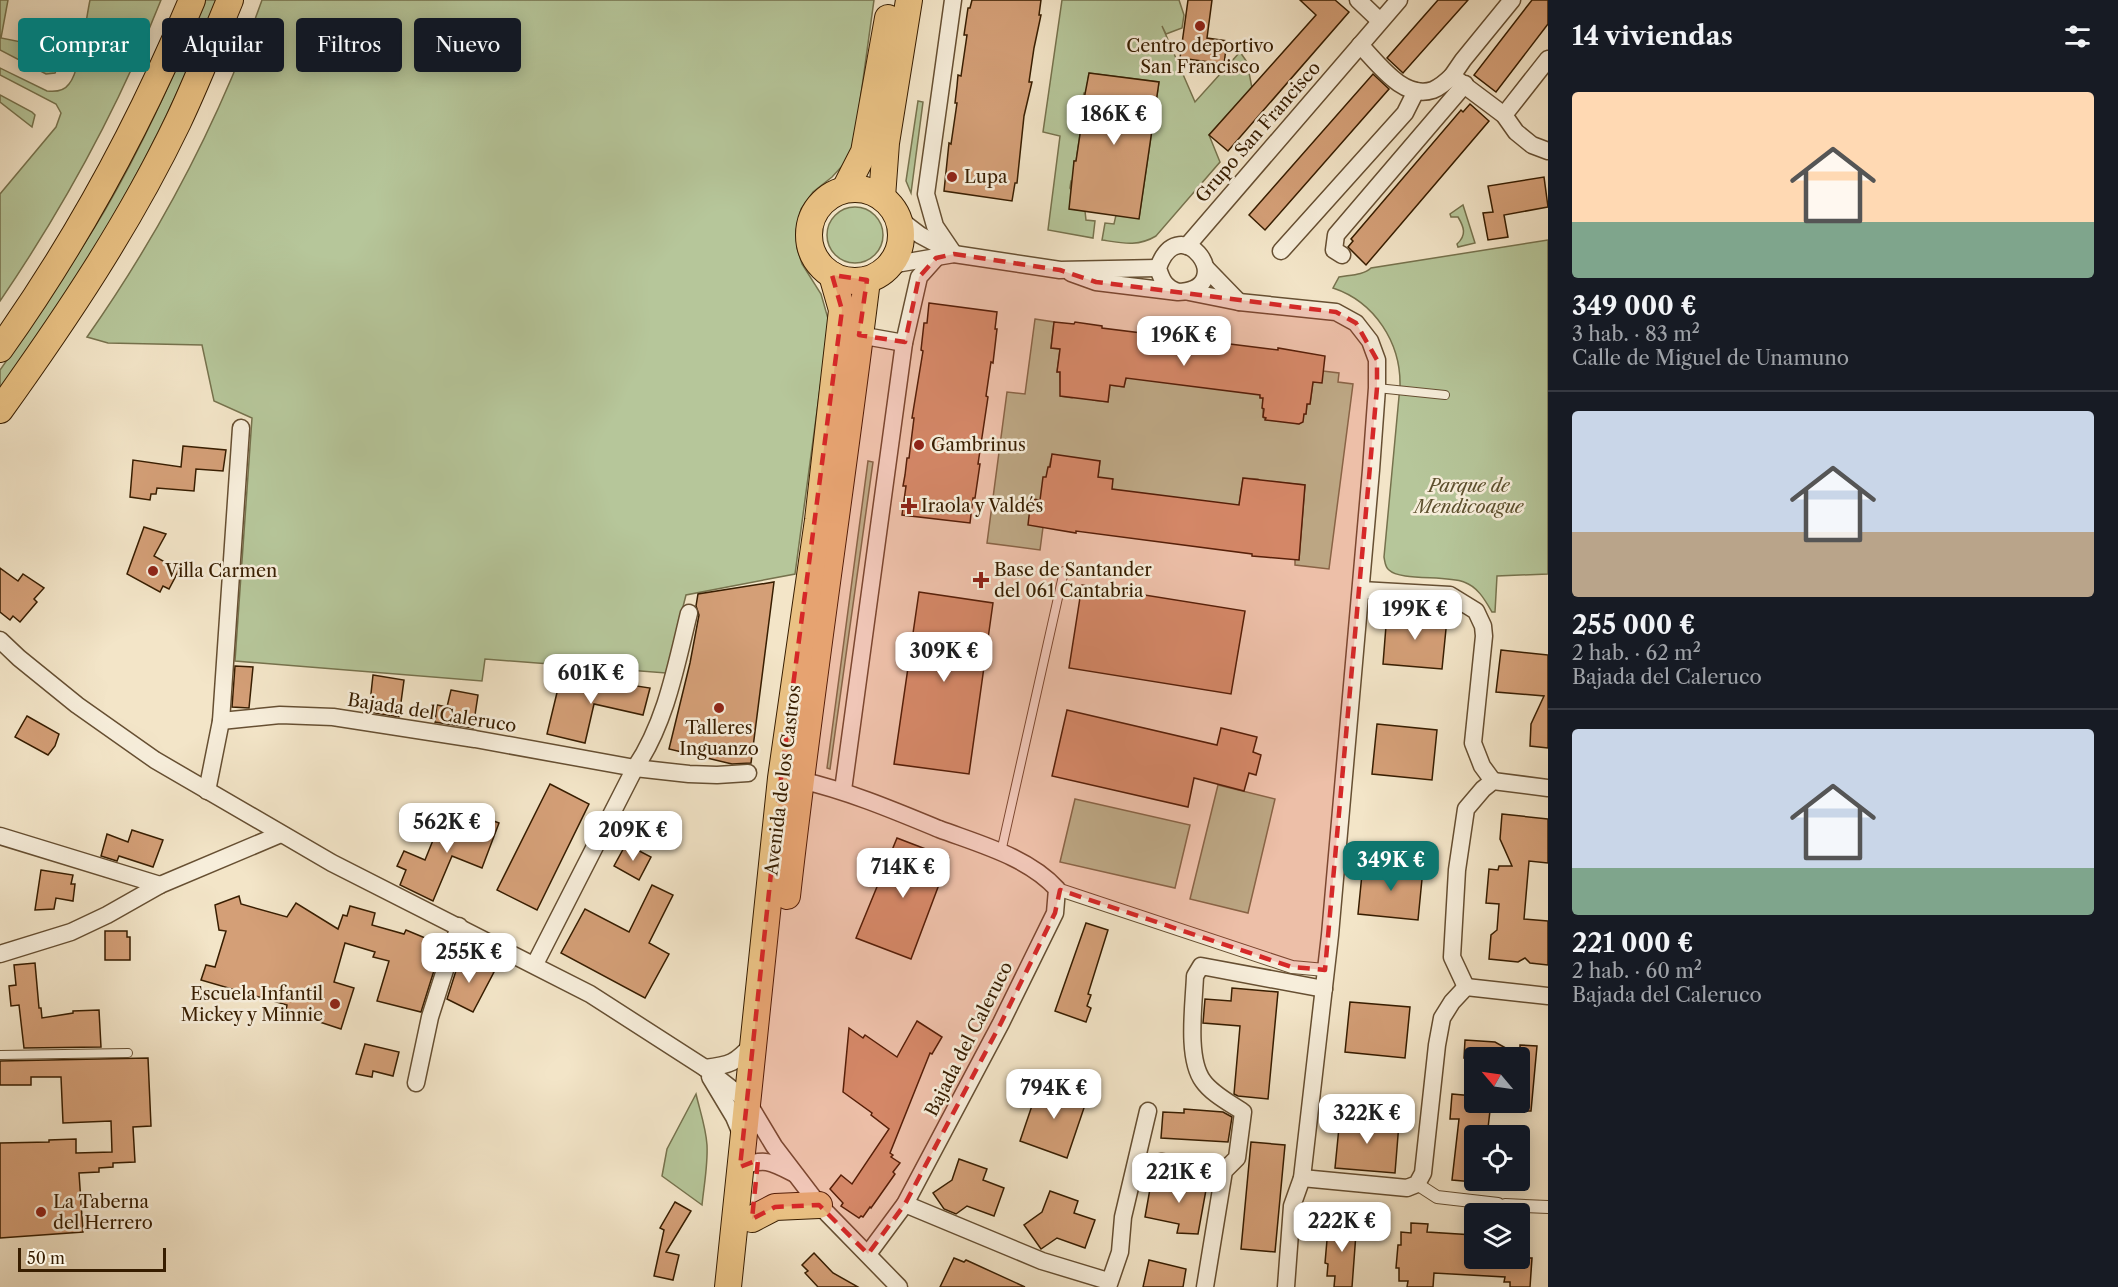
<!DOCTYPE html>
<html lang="es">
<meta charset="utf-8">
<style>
body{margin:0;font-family:"Libre Caslon Text",serif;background:#242831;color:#f1f3f6;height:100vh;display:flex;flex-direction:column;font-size:22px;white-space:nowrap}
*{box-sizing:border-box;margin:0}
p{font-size:20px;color:#9ea1a6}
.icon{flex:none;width:33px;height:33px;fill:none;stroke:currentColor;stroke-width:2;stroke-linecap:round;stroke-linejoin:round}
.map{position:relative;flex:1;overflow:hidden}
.side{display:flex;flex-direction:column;background:#171b24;width:570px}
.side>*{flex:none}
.hud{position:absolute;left:18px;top:18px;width:570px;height:54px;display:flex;gap:12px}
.needle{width:39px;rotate:299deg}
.controls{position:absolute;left:1464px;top:1047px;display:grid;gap:12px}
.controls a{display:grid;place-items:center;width:66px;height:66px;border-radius:6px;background:#171b24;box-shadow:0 3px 15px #0003;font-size:30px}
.scale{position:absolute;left:18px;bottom:15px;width:148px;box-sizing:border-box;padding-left:6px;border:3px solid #371d00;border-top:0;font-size:16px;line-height:21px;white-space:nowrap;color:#371d00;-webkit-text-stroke:4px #f7eedb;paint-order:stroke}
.price{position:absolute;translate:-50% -51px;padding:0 14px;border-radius:12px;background:#fff;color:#222;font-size:20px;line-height:39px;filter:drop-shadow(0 2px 3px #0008)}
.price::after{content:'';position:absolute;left:50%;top:36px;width:18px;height:14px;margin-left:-9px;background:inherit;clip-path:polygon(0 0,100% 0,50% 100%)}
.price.on{background:#0f766e;color:#fff}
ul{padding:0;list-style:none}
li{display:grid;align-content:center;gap:12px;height:318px;padding:0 24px}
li+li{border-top:2px solid #363941}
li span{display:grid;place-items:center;height:186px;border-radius:6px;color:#555}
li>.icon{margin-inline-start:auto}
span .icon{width:108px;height:108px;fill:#fffc;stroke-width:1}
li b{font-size:26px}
h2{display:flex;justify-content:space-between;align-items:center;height:72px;padding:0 24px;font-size:26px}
.tag{padding:0 21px;border-radius:6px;background:#171b24;box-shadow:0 3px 15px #0003;font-size:21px;line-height:54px}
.tag.on{background:#0f766e;color:#fff}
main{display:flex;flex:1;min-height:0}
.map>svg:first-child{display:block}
</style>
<main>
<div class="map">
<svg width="1548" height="1287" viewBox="0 0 1548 1287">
<rect width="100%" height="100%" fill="#f3e5c8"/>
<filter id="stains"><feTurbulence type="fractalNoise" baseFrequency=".00333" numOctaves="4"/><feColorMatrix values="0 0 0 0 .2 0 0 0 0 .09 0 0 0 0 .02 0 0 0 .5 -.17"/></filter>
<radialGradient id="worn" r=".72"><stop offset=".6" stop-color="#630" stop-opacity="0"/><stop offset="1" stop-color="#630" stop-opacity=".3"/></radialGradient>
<g fill="#b6c69a" stroke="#76724d" stroke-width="1.5">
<path d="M0,0H8L1,38L61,50L58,66L55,73L46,74L0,50Z"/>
<path d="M90,0H161C119,106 64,207 0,301V194L56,127L61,113L56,104L0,75V68L47,91C55,92 64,91 69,84C80,72 86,18 90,0Z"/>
<path d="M205,0H217C180,94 135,183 82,269C57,310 27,350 0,390V370C37,318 72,265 105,210C144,143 176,72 205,0Z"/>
<path d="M262,0H874L854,145L844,164L832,177L813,192L801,209L796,231L797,248L802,264L821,294L829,322L795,574L686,595L666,673L485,659L482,681L235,661L252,418L214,401L202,345L108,343L87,337C160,233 219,121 262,0Z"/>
<path d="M1062,0H1179L1184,15L1182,28L1166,34L1162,26L1195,102L1240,52L1247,62L1252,88L1209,135L1220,162L1156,236C1138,247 1122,243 1102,240L1105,223L1114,224L1116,215L1139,218L1159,82L1089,73L1086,93H1084L1082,101H1085L1080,120L1082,121L1076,161H1074V181H1071L1070,188L1085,211L1086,220L1095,221L1093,238L1048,230L1060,136L1043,132Z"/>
<path d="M0,95L32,112L35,115L32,127L0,102Z"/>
<path d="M918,101L923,102L911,193L906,181Z"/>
<path d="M1463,205L1475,243L1458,247L1457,244C1467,235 1464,227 1458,217H1451L1450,214Z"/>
<circle cx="855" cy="235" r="28"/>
<path d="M1548,240V574L1497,576L1495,612H1492C1485,600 1478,587 1464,582C1446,575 1400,581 1389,570C1385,567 1385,562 1384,557L1400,386C1401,343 1375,302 1333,288L1339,277C1350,275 1364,275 1371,268Z"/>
<path d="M1035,319L1054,322L1051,348L1060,349L1057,372H1060L1061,396L1072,398L1073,392L1093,398V400L1108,402L1110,385L1124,387L1126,378L1263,375L1260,397L1263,398V417L1266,420L1293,421L1294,423L1299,424L1304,414H1306L1307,404H1310L1313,382L1323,371L1339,373L1338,382L1353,384L1329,569L1295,565V559H1299L1305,485L1275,482L1273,491L1258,479L1243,478L1236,525L1112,489L1098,477L1100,461L1051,459L1041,500L1031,499L1043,527L1040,550L987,543L1007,392L1025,394Z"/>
<path d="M868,461L873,462L830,769L827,768Z"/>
<path d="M1218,785L1275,799L1248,913L1190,899Z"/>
<path d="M1075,799L1190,825L1175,888L1060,862Z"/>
<path d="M696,1094C700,1111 706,1128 707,1145C708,1165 704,1185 702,1205L662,1176L667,1149Z"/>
</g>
<g fill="#d49f77" stroke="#371d00" stroke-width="1.5">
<path d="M972,0H1041L1039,15H1041L1034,48L1029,82H1032L1024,116L1017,183H1015L1012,201L944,191L949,143L951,144L957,103H955L957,86L958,75L961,76L967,35H964L968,8H970Z"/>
<path d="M1188,0H1212L1207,38L1227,41L1224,64L1180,58Z"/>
<path d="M1300,0H1335L1349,12L1228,151L1209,135L1316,15Z"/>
<path d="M1438,0H1468L1403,73L1387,58Z"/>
<path d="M1532,0H1548V24L1496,92L1474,75Z"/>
<path d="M1089,73L1159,82L1139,219L1069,209L1074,161H1076L1082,121L1080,120Z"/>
<path d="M1373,74L1389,89L1265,230L1249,215Z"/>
<path d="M1470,104L1489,121L1366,265L1348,247L1353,241L1351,239L1461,110L1463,112Z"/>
<path d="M1544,177L1548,207L1504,215L1508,237L1488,240L1483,213L1493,212L1488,186Z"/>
<path d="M929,303L997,312L995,329H997L993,363L991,362L986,396L988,397L978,464H980L975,498H973L970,523L902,515L906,486H903L905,475L907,458H909L914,418H912L923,351L921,350L924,323H927Z"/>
<path d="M1054,322L1074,324L1075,322L1102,326V328L1278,350V348L1325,356L1322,383L1313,382L1310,404H1307L1306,414H1304L1303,422L1299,424L1265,420L1266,418L1263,417L1264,409L1262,408L1263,398H1260V395L1126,378L1124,387L1110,385L1108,402L1060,396V372H1057L1060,349L1051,348Z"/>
<path d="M183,446L226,450L223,471L196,469L194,491L157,488L156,494H151L150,500L130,497L133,460L181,467Z"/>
<path d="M1052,454L1100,461L1098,477L1113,479L1112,489L1239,505L1243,478L1305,485L1299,560L1264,557L1252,556V554L1076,531V533L1028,525L1031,499L1040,500L1043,477H1046L1048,467H1050Z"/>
<path d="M144,527L166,534L154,556L179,570L169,589L163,586L160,592L127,574Z"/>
<path d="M0,568L18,581L23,574L44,588L34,599L37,602L20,622L13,616L10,620L0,612Z"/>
<path d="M774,582L751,763L732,764L669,749L690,663L699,615L696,606L698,594Z"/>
<path d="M1082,585L1245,611L1231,694L1069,668Z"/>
<path d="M919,592L993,603L969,774L894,764Z"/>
<path d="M1387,613L1447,619L1442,669L1383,664Z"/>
<path d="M1501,650L1548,655V748L1530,746L1531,724L1544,696L1496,692Z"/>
<path d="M235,666L253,667L249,708L232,707Z"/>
<path d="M373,675L404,680L399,717L369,712Z"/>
<path d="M561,676L610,688L611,682L650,688L643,715L594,704L585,743L547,734Z"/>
<path d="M451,690L478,695L473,728L435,722L437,705L447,707Z"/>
<path d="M1067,710L1217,745L1221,728L1257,737L1253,752L1261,755L1256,775L1249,773L1244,791L1194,778L1188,807L1052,776Z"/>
<path d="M27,716L59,734L55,746L48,755L15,737Z"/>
<path d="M1377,724L1437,730L1432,780L1372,774Z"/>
<path d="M550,784L589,804L537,910L497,890Z"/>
<path d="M444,813L479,827L483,817L499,823L482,868L452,856L433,901L400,885L406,870L397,866L404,851L425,860Z"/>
<path d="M1502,814L1548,819V863L1529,861L1524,919L1548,921V965L1530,963L1525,958L1518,962L1489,959L1491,935L1497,930L1499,904L1486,903L1489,869L1498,870L1499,866H1512L1500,839Z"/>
<path d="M132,830L163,840L153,867L119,856L117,861L101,856L107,834L128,842Z"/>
<path d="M897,838L949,858L911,959L856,938Z"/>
<path d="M626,844L651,857L639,880L614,866Z"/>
<path d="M1363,864L1423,869L1418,920L1358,914Z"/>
<path d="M41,870L73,875L71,884H75L73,901L56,898L54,909L35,910Z"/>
<path d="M652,885L673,895L649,943L669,954L645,998L561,953L585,909L629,932Z"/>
<path d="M239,896L241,904L287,917L296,903L338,929L343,915L347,916L350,906L375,913L372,925L404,934L406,930L442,945L421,1012L377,1001L389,961L373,957L375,952L345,943L334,982L354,988L341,1029L286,1011L287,1005L201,980L206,965L215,967L226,931L219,930L215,905Z"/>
<path d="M1086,923L1108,930L1088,994L1091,995L1087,1006L1091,1008L1086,1022L1055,1011Z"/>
<path d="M105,931H127V937H130V960H105Z"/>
<path d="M461,955L494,972L473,1012L447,999Z"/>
<path d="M35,963L39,1008H41L42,1018L73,1013V1011L99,1010L101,1047L24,1048L19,1005L11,1006L9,986L16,985L14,965Z"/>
<path d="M1232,988L1278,992L1268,1099L1238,1096L1234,1094L1240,1026L1203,1023L1205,999L1231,1001Z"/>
<path d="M1350,1002L1410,1007L1405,1058L1345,1052Z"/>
<path d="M917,1021L942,1037L932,1054L930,1053L890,1153L893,1155L891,1157L900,1163L893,1172L895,1174L871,1208L870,1207L863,1217L861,1216L859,1218L841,1206L843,1203L830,1189L841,1175L852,1184L889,1129L871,1115L872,1113L843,1092L849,1028L863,1038L865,1035L897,1057Z"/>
<path d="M1465,1040L1495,1042L1520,1056V1045L1537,1046L1531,1111H1520V1058H1464Z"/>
<path d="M365,1044L399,1052L393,1076L373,1071L372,1077L356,1074Z"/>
<path d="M148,1058L151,1126L133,1127L135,1162L113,1163V1167L99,1168V1172L79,1173L83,1232L0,1238V1143L49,1142V1140L76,1139V1153L112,1152L111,1121L63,1123L61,1077H31V1085H0V1061Z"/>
<path d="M1040,1082L1087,1099L1067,1158L1020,1141Z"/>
<path d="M1452,1094L1474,1096V1102H1491L1488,1128L1484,1136H1474V1182L1452,1180L1459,1119H1450Z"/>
<path d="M1184,1109L1223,1112L1232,1117L1228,1142L1161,1138L1163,1112L1184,1113Z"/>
<path d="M1340,1117L1399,1123L1395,1173L1335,1168Z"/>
<path d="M1251,1142L1285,1145L1275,1252L1241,1249Z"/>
<path d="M959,1159L987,1169L983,1180L1004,1188L994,1216L967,1206L956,1214L944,1209L933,1193L952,1180Z"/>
<path d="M1187,1176L1208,1179L1198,1234L1177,1233L1179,1224L1145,1217L1151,1183L1185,1189Z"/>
<path d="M1050,1191L1078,1201L1074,1213L1095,1220L1085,1248L1057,1238L1041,1249L1024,1225L1042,1212Z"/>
<path d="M675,1202L691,1211L666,1252L679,1255L673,1280L654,1276L664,1230L660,1228Z"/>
<path d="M1340,1219L1357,1220L1352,1287H1334L1335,1276H1327L1328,1264L1325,1263L1327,1240H1330L1331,1227L1340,1228Z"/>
<path d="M1411,1223L1428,1224L1427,1232L1474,1235V1258H1532L1530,1287H1510V1282H1504L1505,1277L1434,1273L1433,1287H1407L1408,1281H1399V1268H1396L1398,1245H1401V1232L1411,1233Z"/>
<path d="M814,1253L833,1273L858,1287H818L805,1273L808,1271L802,1265Z"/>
<path d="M954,1258L964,1262L966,1260L1025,1287H940Z"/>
<path d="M1149,1260L1186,1269L1183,1287H1143Z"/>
</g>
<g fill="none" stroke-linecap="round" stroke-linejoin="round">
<g stroke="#664f32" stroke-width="10">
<g id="service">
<path d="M1377,388L1445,395"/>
<path d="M1001,852L1064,571"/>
<path d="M0,1055L128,1053"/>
</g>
</g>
<g stroke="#664f32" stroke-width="14">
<g id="pedestrian">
<path d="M1057,889L1292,967L1325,970"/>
<path d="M1417,1184L1437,1197L1498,1204"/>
<path d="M1505,1205L1548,1207"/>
</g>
</g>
<g stroke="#664f32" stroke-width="19">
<g id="minor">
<path d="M953,0L926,194L935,226L954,254"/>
<path d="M1358,0L1380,21"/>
<path d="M1360,45C1378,63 1403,100 1433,90C1440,87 1447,81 1452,76L1504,115L1516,132L1532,145L1548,151"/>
<path d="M1452,76L1463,60L1512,0"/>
<path d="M1504,115L1548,59"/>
<path d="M899,219L920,235L948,250"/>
<path d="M1187,246L1399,0"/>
<path d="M1281,251L1405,113L1416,91"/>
<path d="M1342,255L1334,250L1336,235L1465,84"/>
<path d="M890,265L954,254L1060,270L1158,268"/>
<path d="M1206,268L1239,302"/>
<path d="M1071,273L1096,282L1178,292C1241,289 1180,206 1158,268C1162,281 1165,287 1178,292"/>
<path d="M1189,292L1239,302L1336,312L1356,323L1370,341L1377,360V388L1371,470L1330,935L1302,1178L1292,1206L1286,1287"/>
<path d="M859,335L904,343"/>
<path d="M1361,590L1450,595L1476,611L1483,626L1484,636L1473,743L1482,766L1493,781"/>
<path d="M0,640L19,658L77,705L155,760L332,863L590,994L705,1068L747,1101L774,1146L819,1205L899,1287"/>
<path d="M221,721L280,715L333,717L475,739L635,768L689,774L717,775L748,773"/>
<path d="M800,780C848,791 893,810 939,829C979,844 1028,857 1057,889L1055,913L1001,1023L905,1204L868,1254"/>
<path d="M843,790L904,343L919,277L936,258"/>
<path d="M207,791L221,721L241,428"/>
<path d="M0,836L160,885"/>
<path d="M0,954L71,932L107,915L160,885L281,834"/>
<path d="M535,964L635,768C666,722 676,666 689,613"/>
<path d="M1466,987L1452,957L1457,870L1466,809L1483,789L1493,781L1548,788"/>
<path d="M1466,987L1548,996"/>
<path d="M705,1068C731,1065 735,1063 753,1044"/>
<path d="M710,1077L734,1117L742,1136"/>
<path d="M416,1083L430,1017L459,926"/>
<path d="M1161,1162L1224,1171"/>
<path d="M740,1167C764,1158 770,1161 793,1173"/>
<path d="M1302,1178L1407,1188L1417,1184L1423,1173L1437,1045L1442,1018L1452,1002L1466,987"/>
<path d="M905,1204L1042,1261L1108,1281"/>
<path d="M1108,1287L1120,1252L1123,1217L1148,1111"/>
<path d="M1205,1287L1224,1171L1237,1158L1243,1112C1230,1103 1212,1094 1203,1081C1186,1058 1194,1004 1195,976L1201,966L1324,989"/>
</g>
</g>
<g stroke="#371d00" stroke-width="28">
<g id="primary">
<circle cx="855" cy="235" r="46"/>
<path d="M845,189L864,152L888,18"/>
<path d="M882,197L886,143L909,0"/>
<path d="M0,349C79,238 140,125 192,0"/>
<path d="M0,410C66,318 129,224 178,122C197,82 213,41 230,0"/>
<path d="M787,896C810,690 842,485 867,280"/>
<path d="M752,1219L775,1207L819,1205"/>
<path d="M728,1287L781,778L818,520L842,310L832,275"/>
</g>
</g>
<use href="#service" stroke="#f7eedb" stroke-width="8"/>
<use href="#pedestrian" stroke="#f7eedb" stroke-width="12"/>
<use href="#minor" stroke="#f7eedb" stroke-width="16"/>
<use href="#primary" stroke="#eac284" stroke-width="26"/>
</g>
<path fill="#d62828" fill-opacity="0.2" stroke="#d62828" stroke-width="4.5" stroke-dasharray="12 8" stroke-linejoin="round" d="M954,254L1060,270L1096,282L1336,312L1356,323L1377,360V388L1325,970L1292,967L1060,890L1055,913L1001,1023L905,1204L868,1254L819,1205L775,1207L752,1219L758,1160L740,1167L781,778L842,310L832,275L867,280L859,335L905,342L919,277L936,258Z"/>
<g fill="#8f2418" stroke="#f7eedb" stroke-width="2">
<circle cx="1200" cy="26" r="6"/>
<circle cx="952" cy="177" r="6"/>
<circle cx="919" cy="445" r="6"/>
<path d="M906 497h6v6h6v6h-6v6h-6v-6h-6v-6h6z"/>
<circle cx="153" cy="571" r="6"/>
<path d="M978 571h6v6h6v6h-6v6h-6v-6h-6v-6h6z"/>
<circle cx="719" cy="708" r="6"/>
<circle cx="335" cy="1004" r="6"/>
<circle cx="41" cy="1212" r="6"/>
</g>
<g text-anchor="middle" stroke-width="5" stroke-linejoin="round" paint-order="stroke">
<g font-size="18" fill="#371d00" stroke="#f7eedb" text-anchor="start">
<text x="1200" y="52" text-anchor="middle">Centro deportivo<tspan x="1200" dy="21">San Francisco</tspan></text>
<text x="964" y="183">Lupa</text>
<text x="931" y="451">Gambrinus</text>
<text x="921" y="512">Iraola y Valdés</text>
<text x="994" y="576">Base de Santander<tspan x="994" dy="21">del 061 Cantabria</tspan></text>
<text x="165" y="577">Villa Carmen</text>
<text x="719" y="734" text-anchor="middle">Talleres<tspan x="719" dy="21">Inguanzo</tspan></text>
<text x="323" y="1000" text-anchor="end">Escuela Infantil<tspan x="323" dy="21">Mickey y Minnie</tspan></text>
<text x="53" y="1208">La Taberna<tspan x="53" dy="21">del Herrero</tspan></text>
</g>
<g font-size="18" fill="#371d00" stroke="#f7eedb">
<text transform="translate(1258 132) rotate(-49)" y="6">Grupo San Francisco</text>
<text transform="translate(432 713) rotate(9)" y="6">Bajada del Caleruco</text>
<text transform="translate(783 780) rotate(-83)" y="6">Avenida de los Castros</text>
<text transform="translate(969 1039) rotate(-63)" y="6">Bajada del Caleruco</text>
</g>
<g font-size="18" font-style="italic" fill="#5d502e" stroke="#f7eedb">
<text x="1469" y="492">Parque de<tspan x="1469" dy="21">Mendicoague</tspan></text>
</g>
</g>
<rect width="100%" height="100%" filter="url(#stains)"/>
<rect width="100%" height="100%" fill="url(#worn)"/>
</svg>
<div class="controls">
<a><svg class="needle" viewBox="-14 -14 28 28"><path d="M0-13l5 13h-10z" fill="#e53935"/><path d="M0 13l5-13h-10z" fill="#9ea1a6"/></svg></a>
<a><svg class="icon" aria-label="locate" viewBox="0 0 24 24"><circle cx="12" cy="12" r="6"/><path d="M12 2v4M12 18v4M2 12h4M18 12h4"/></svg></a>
<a><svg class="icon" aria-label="layers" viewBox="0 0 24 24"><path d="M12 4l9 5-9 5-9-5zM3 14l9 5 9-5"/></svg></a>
</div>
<div class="scale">50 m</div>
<b class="price" style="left:1114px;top:146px">186K €</b>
<b class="price" style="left:1184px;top:367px">196K €</b>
<b class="price" style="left:1415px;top:641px">199K €</b>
<b class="price" style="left:944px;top:683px">309K €</b>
<b class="price" style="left:591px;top:705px">601K €</b>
<b class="price" style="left:447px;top:854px">562K €</b>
<b class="price" style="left:633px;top:862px">209K €</b>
<b class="price on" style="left:1391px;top:892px">349K €</b>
<b class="price" style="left:903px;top:899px">714K €</b>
<b class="price" style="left:469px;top:984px">255K €</b>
<b class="price" style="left:1054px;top:1120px">794K €</b>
<b class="price" style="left:1367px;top:1145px">322K €</b>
<b class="price" style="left:1179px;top:1204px">221K €</b>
<b class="price" style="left:1342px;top:1253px">222K €</b>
<div class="hud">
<a class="tag on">Comprar</a>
<a class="tag">Alquilar</a>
<a class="tag">Filtros</a>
<a class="tag">Nuevo</a>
</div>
</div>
<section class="side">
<h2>14 viviendas<svg class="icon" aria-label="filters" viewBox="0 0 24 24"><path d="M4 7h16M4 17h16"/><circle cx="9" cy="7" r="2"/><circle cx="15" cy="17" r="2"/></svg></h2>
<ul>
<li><span style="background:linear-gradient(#ffd9b3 70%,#7fa58c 0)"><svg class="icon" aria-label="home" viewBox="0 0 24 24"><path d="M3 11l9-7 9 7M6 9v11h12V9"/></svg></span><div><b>349 000 €</b><p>3 hab. · 83 m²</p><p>Calle de Miguel de Unamuno</p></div></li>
<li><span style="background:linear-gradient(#c9d6e8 65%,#b9a48a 0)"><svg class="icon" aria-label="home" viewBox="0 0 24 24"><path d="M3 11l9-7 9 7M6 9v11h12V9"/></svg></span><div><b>255 000 €</b><p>2 hab. · 62 m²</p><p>Bajada del Caleruco</p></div></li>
<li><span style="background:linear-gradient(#c9d6e8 75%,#7fa58c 0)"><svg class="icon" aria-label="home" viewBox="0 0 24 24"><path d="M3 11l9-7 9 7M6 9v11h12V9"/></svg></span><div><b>221 000 €</b><p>2 hab. · 60 m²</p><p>Bajada del Caleruco</p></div></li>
</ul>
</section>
</main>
